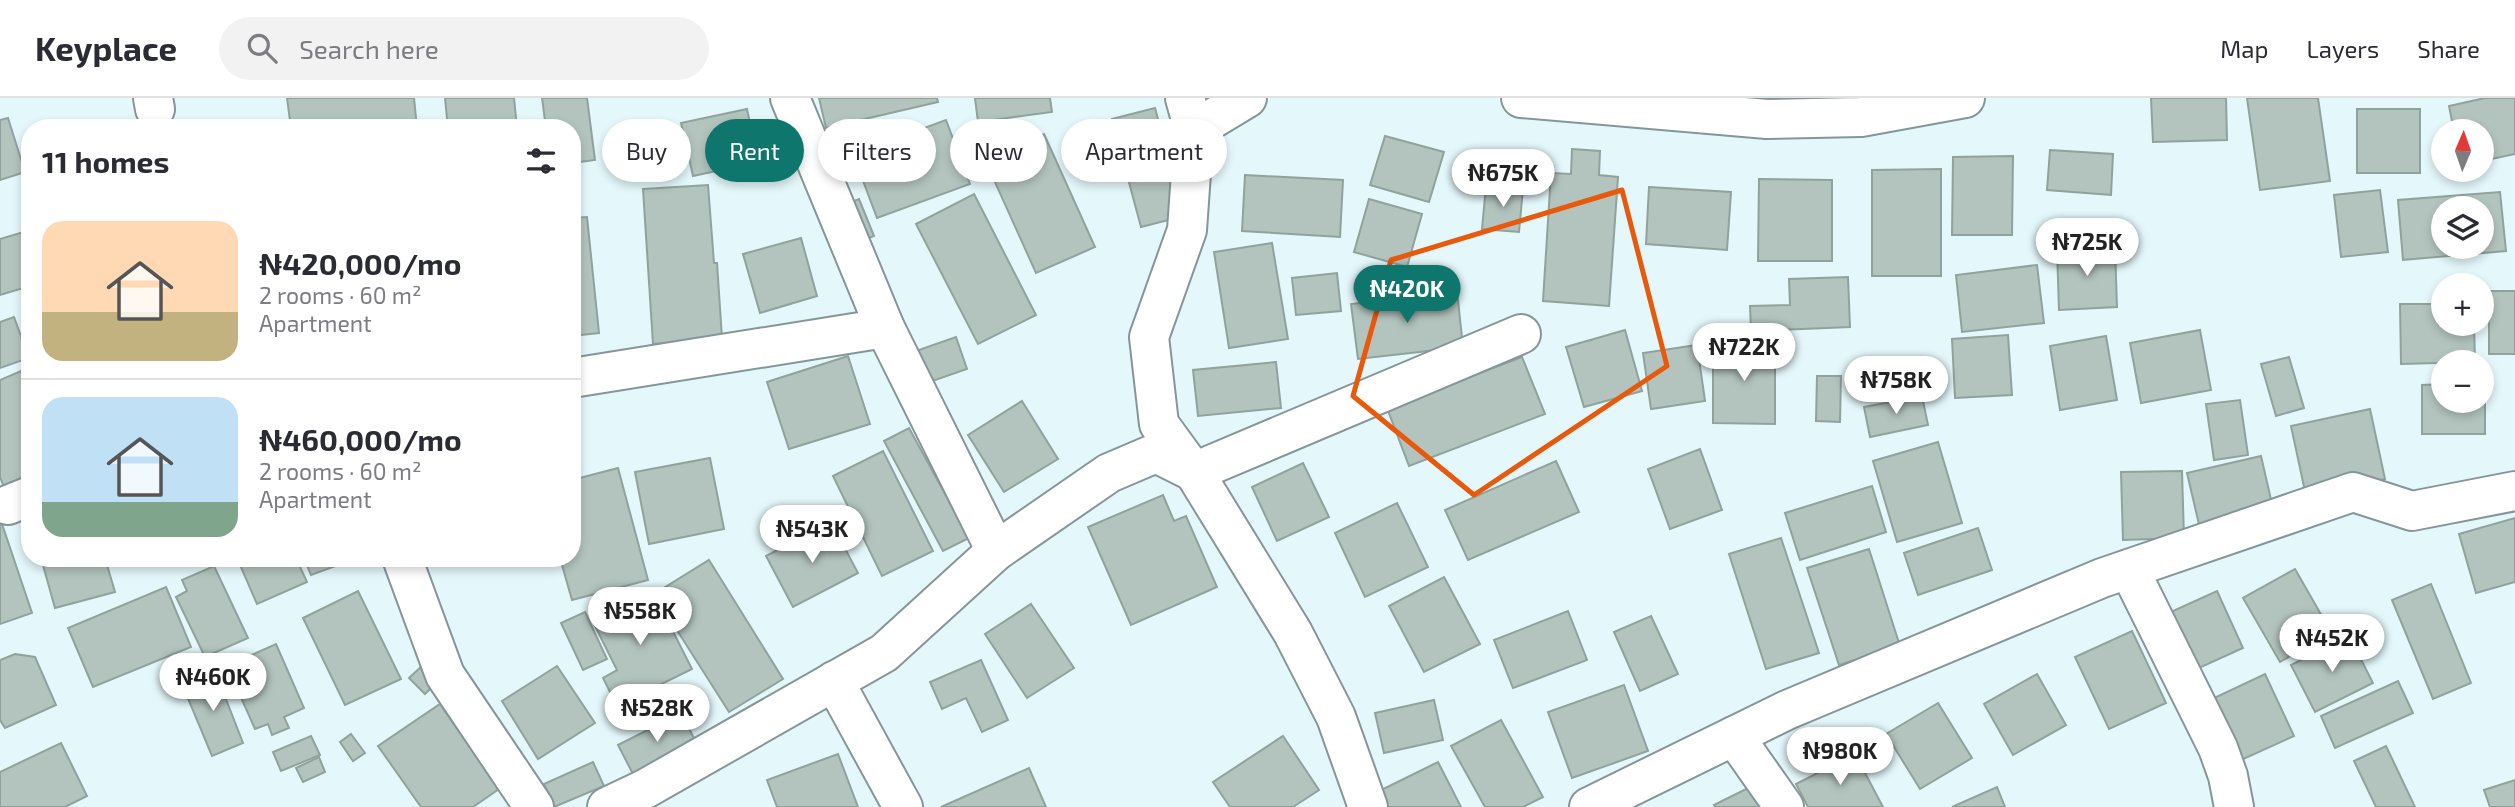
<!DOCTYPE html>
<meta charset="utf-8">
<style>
body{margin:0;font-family:"Exo 2",sans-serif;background:#f2f2f3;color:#2b2b33;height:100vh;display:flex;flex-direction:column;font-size:26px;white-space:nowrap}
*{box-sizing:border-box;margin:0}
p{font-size:23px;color:#7c7c81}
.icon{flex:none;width:38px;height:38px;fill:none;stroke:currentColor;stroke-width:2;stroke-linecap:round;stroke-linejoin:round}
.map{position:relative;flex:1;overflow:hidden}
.panel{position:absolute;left:21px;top:21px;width:560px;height:448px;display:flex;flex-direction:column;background:#fff;border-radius:28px;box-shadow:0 4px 10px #0003}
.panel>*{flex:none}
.banner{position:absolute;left:602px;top:21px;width:665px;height:63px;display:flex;gap:14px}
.needle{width:46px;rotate:2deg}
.fabs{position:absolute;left:2431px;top:21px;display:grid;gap:14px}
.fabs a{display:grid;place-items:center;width:63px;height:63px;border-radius:50%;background:#fff;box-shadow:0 4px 10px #0003;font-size:35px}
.price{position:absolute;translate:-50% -60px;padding:0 16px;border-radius:24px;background:#fff;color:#222;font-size:23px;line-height:46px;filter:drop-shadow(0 2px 4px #0008)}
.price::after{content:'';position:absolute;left:50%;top:42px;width:21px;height:16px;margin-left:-10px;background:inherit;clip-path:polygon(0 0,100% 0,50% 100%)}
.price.selected{background:#0f766e;color:#fff}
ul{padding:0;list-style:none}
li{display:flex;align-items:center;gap:21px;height:175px;padding:0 21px}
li+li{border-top:2px solid #e1e1e2}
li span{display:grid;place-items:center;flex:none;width:196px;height:140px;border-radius:21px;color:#555}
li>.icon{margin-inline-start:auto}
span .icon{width:84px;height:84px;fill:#fffc;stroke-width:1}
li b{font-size:30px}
h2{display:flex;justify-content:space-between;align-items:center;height:84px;padding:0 21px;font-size:30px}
.chip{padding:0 24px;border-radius:32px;background:#fff;box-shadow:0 4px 10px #0003;font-size:24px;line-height:63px}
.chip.selected{background:#0f766e;color:#fff}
header{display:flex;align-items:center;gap:42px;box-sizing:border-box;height:98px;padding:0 35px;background:#fff;border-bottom:2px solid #e1e1e2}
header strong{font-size:33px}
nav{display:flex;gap:38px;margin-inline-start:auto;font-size:24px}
.search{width:490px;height:63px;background:#f2f2f3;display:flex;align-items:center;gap:18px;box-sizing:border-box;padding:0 24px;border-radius:38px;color:#7c7c81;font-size:26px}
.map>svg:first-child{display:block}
</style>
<header>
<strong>Keyplace</strong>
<div class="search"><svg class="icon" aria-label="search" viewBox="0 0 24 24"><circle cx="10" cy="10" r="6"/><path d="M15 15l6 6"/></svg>Search here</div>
<nav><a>Map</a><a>Layers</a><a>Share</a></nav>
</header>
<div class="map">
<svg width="2515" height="709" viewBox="0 0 2515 709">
<rect width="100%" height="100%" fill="#e4f7fa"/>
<g fill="#b3c4be" stroke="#91a29c" stroke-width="2" fill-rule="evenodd">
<path d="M287,0H414L417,30H291Z"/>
<path d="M445,0H514L517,30H448Z"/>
<path d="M542,0H587L595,62L572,65V30H546Z"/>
<path d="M819,0H937L938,4L826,30Z"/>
<path d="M975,0H1050L1052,14L978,24Z"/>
<path d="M2151,0H2226L2227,42L2153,44Z"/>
<path d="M2247,0H2318L2330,83L2260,92Z"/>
<path d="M2485,0H2515V56L2482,63V33H2454L2449,8Z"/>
<path d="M1155,10L1184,118L1141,129L1112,21Z"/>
<path d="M747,11L758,64L693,78L681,25Z"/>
<rect x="2357" y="11" width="63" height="64"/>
<path d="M8,20L25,74L0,82V22Z"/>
<path d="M146,21L147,30H90Z"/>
<path d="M946,22L970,86L877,120L853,56Z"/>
<path d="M1044,36L1095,149L1036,175L985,62Z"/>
<path d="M1385,38L1444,54L1429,104L1370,87Z"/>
<path d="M1572,51L1600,53L1599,77L1618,79L1609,208L1543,203L1551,75L1571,76Z"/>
<path d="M2050,52L2113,56L2111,97L2047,92Z"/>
<path d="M2013,58L2012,137H1952L1953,59Z"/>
<path d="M1941,71V178H1872V72Z"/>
<path d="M1245,77L1343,82L1340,139L1242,133Z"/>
<path d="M1759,81L1832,82V163H1758Z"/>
<path d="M708,87L714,165H717L722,240L653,246L643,91Z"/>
<path d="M1486,88L1523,91L1519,134L1482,131Z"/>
<path d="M1649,89L1731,94L1727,152L1646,146Z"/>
<path d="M2380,92L2388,154L2341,159L2334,97Z"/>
<path d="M2500,94L2506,153L2403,162L2398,102ZM2443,110H2482V149H2443Z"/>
<path d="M974,96L1036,217L978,246L916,126Z"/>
<path d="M859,101L874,138L851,147L836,110Z"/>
<path d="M1369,101L1422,116L1407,169L1354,154Z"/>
<path d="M587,119L599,235L572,238V120Z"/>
<path d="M30,132V188L0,197V141Z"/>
<path d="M801,140L817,198L760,215L743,156Z"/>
<path d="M1272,145L1288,241L1229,250L1214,154Z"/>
<path d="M2115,149L2117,209L2059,212L2057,151Z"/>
<path d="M2037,167L2044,225L1962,234L1956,177Z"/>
<path d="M1337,175L1341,213L1296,217L1292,180Z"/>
<path d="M1848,179L1850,229L1751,233L1750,208L1790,207L1789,181Z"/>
<path d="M1457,193L1463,249L1358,261L1351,206Z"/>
<rect x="2489" y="193" width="26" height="63"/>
<path d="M2400,206H2443V226H2474L2475,264L2401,266Z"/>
<path d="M14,219L29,260L0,270V224Z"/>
<path d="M1625,232L1642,293L1584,309L1566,249Z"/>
<path d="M2200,232L2211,292L2141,305L2130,245Z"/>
<path d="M2008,237L2012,297L1955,300L1952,241Z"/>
<path d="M2106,238L2117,302L2060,312L2050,248Z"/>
<path d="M956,239L967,271L921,287L910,255Z"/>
<path d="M1713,244H1775V326L1713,325Z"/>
<path d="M1697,247L1705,303L1651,311L1643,255Z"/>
<path d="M848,258L870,326L789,351L767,284Z"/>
<path d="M1522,259L1545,316L1409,368L1387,310Z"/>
<path d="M2289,259L2304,310L2276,318L2261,266Z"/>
<path d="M1276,264L1281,310L1198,318L1193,272Z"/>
<path d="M21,273L30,293V385L6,395L0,379V282Z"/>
<path d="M1817,278H1841L1840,324L1816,323Z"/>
<path d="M2482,285H2485V336H2422V287L2443,286V303H2482Z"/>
<path d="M1922,298L1928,327L1870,339L1864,309Z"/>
<path d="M2240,302L2248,357L2214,362L2206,306Z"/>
<path d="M1022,303L1058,361L1004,394L968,337Z"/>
<path d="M2370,311L2385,381L2306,398L2291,328Z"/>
<path d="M909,330L969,440L943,453L884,343Z"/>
<path d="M1938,344L1962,425L1897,444L1873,363Z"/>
<path d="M1700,351L1722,412L1670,431L1648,371Z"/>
<path d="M883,353L933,453L882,478L833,378Z"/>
<path d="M2261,358L2275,419L2201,435L2187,375Z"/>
<path d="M710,360L724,431L649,446L635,374Z"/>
<path d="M1556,363L1579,414L1468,462L1445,412Z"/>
<path d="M1303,365L1329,419L1277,443L1252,389Z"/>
<path d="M618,370L648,482L572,502L560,460H572V382Z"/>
<path d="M2182,373L2184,440L2123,442L2121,374Z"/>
<path d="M1872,388L1886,434L1800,462L1785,415Z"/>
<path d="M1163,397L1174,423L1186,418L1217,489L1131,527L1088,429Z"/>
<path d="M1397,405L1428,469L1365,499L1335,435Z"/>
<path d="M0,420L32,515L0,526Z"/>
<path d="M2515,420V484L2476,495L2459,436Z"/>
<path d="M831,424L858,475L793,509L766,458Z"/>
<path d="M1978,430L1992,472L1918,497L1904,455Z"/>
<path d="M1781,440L1819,555L1766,571L1729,456Z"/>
<path d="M1869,451L1900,548L1839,567L1807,470Z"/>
<path d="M41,460H105L115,494L55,510Z"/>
<path d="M237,460H296L307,484L257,506Z"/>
<path d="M304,460H351L352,462L311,477Z"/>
<path d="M709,462L783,581L729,614L654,496Z"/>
<path d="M214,468L248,540L205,559L176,499L187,493L182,482Z"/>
<path d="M2295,471L2331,534L2280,564L2243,500Z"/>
<path d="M1444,479L1480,546L1424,574L1389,508Z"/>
<path d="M2431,486L2471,585L2433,601L2392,502Z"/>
<path d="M166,489L191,549L93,589L68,530Z"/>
<path d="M651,490L692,571L617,608L603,580L617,572L591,520Z"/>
<path d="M358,493L401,581L345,607L303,520Z"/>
<path d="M2217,493L2243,550L2188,575L2162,518Z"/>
<path d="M1031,506L1074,570L1027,600L985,536Z"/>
<path d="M1568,513L1587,562L1513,590L1494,542Z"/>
<path d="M585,514L607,561L583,572L561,525Z"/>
<path d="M1651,518L1678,576L1640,593L1614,534Z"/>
<path d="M2132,533L2166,605L2109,631L2075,559Z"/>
<path d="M2349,538L2373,585L2315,614L2291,567Z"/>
<path d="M276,546L304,610L284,619L289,630L272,637L268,626L255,631L227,568Z"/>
<path d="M15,556L35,559L56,607L5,630L0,622V562Z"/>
<path d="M981,562L1008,622L982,634L966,600L942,611L930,584Z"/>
<path d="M423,567L438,583L425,596L409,580Z"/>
<path d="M557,568L595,625L538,661L502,603Z"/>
<path d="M215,573L243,645L212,658L182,586Z"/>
<path d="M2037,576L2066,627L2013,657L1984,606Z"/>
<path d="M2265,576L2294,638L2239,663L2210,602Z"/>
<path d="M2398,583L2413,615L2335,650L2321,618Z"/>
<path d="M1624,587L1648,653L1572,680L1548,614Z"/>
<path d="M1434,602L1443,642L1384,655L1375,615Z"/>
<path d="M1938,605L1972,660L1920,691L1886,636Z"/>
<path d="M440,606L499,691L473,709H421L378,648Z"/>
<path d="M681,615L696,644L633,676L618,647Z"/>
<path d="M1501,622L1543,699L1523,709H1485L1451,648Z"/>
<path d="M351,636L365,655L353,663L340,644Z"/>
<path d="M311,638L320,657L281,673L273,654Z"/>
<path d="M1283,638L1319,692L1293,709H1230L1213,684Z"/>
<path d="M61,645L87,698L65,709H0V674Z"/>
<path d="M2386,648L2415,709H2376L2354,663Z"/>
<path d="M838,656L858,709H777L767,682Z"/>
<path d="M1855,656L1883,709H1808L1796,686Z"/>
<path d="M319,659L325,674L303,684L296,670Z"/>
<path d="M593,664L604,688L554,709L544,686Z"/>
<path d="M1438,664L1461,709H1372L1367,699Z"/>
<path d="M1029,670L1046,709H941Z"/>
<path d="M2515,682V709H2490L2484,692Z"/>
<path d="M1762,683L1775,709H1715L1714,707Z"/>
<path d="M1997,689L2005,709H1952Z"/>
</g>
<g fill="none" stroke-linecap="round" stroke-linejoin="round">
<g stroke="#859699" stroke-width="42">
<g id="minor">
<path d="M153,0L155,11"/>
<path d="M790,0L885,230L996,453"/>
<path d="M1185,0L1194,32L1187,132L1149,239L1159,326L1194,374L1293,535L1336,619L1368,709"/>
<path d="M1521,0L1767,21L1861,19L1965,0"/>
<path d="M1194,32L1247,0"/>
<path d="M572,280L885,230"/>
<path d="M8,407L30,398"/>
<path d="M402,460L445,577L534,709"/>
<path d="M2129,471L2218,650L2228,678L2234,709"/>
<path d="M834,583L903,709"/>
<path d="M1734,638L1784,709"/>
<path d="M607,709L645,691L884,555L996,453L1109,375L1156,355L1194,374L1521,236"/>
<path d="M1589,709L1787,612L2102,480L2353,394L2412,413L2515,393"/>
</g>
</g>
<use href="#minor" stroke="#fff" stroke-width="38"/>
</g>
<path fill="none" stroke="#e8590c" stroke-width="5" stroke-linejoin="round" d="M1622,92L1667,268L1474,397L1353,298L1391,162Z"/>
</svg>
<div class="fabs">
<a><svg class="needle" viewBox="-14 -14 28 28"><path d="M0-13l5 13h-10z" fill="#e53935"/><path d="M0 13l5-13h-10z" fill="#7c7c81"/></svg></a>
<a><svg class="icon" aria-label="layers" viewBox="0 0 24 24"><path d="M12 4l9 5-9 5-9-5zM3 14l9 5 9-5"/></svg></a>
<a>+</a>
<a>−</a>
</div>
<b class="price" style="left:1503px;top:111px">₦675K</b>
<b class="price" style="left:2087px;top:180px">₦725K</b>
<b class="price selected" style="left:1407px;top:227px">₦420K</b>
<b class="price" style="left:1744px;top:285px">₦722K</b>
<b class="price" style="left:1896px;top:318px">₦758K</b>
<b class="price" style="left:812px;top:467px">₦543K</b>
<b class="price" style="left:640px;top:549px">₦558K</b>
<b class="price" style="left:2332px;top:576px">₦452K</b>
<b class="price" style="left:213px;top:615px">₦460K</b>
<b class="price" style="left:657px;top:646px">₦528K</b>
<b class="price" style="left:1840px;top:689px">₦980K</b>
<div class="banner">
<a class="chip">Buy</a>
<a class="chip selected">Rent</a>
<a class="chip">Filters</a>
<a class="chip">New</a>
<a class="chip">Apartment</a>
</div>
<section class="panel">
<h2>11 homes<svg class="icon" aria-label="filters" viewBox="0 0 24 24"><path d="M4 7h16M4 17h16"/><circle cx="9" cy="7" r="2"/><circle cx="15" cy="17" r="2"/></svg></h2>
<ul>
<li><span style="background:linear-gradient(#ffd9b3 65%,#c2b280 0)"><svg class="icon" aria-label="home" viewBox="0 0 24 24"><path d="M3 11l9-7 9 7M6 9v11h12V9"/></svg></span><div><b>₦420,000/mo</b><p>2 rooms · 60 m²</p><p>Apartment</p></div></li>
<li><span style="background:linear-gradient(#bfe0f5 75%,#7fa58c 0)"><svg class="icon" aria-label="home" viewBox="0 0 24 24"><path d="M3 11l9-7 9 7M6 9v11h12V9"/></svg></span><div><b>₦460,000/mo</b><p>2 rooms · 60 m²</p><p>Apartment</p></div></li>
</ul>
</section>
</div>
